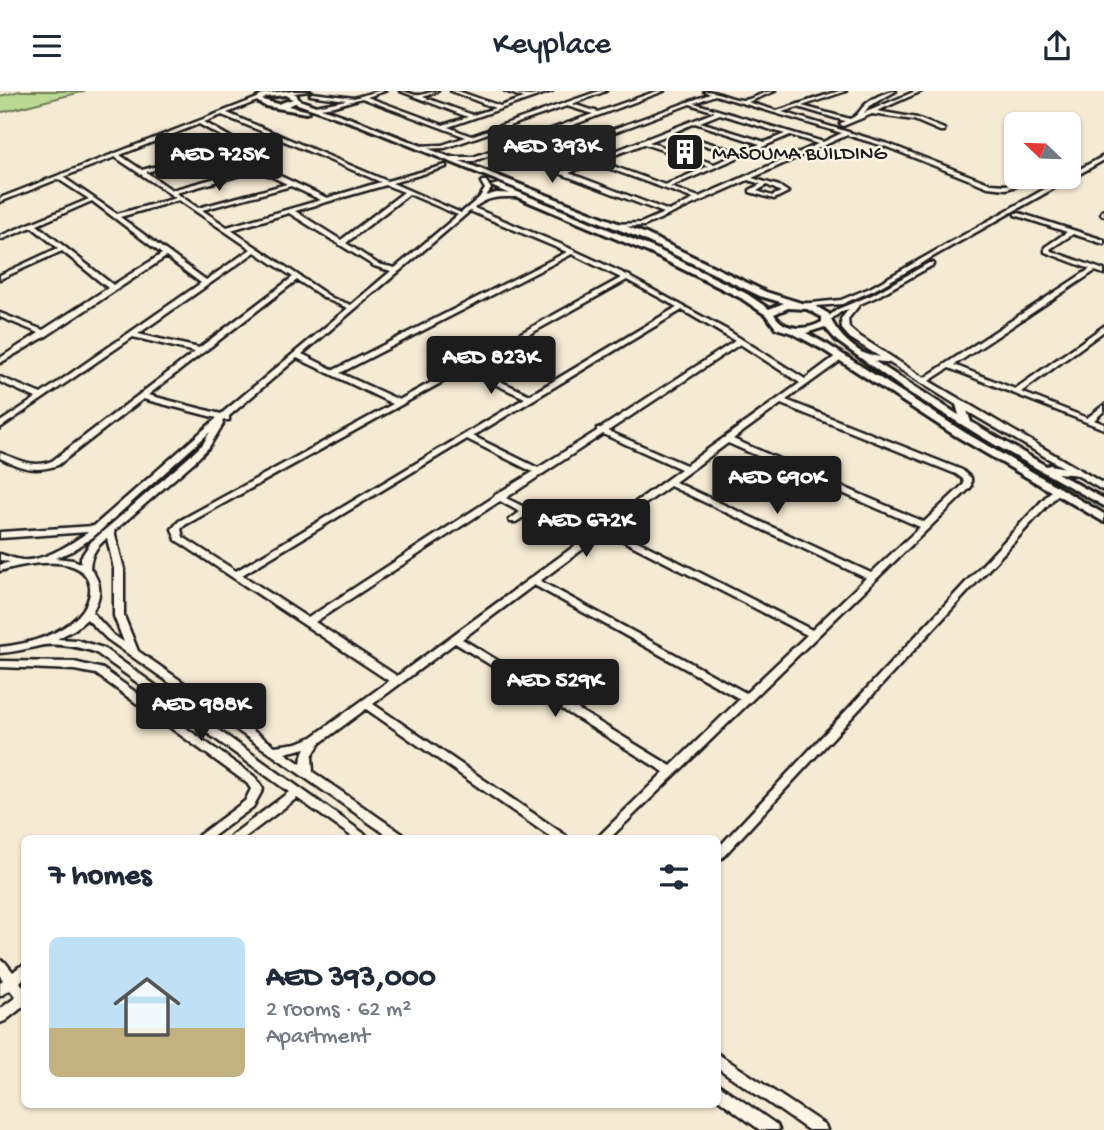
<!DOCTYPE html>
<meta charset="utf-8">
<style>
body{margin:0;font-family:"Gochi Hand",sans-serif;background:#f2f2f3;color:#1f2937;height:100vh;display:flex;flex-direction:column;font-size:26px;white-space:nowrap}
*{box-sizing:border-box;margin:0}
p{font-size:23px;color:#747a83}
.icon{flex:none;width:38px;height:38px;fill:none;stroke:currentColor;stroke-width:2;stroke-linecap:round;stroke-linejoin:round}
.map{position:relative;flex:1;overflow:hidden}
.drawer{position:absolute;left:21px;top:744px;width:700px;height:273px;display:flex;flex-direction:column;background:#fff;border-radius:10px;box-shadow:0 2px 5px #0004}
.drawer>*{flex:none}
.needle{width:46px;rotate:293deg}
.tools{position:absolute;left:1004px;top:21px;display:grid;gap:14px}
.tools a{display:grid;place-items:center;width:77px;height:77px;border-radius:10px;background:#fff;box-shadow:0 2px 5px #0004;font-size:35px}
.price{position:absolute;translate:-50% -60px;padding:0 16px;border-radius:7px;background:#1c1c1c;color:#fff;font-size:23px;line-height:46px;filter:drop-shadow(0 2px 4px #0008)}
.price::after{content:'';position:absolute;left:50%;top:42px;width:21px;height:16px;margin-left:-10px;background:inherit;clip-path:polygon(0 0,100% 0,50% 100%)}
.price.active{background:#222;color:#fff}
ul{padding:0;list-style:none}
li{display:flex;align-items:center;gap:21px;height:175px;padding:0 28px}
li span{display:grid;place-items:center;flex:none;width:196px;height:140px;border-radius:10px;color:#555}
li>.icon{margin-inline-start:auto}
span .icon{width:84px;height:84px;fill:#fffc;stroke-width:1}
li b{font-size:30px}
h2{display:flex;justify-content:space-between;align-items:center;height:84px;padding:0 28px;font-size:30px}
header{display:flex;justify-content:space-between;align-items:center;height:91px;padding:0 28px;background:#fff;font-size:32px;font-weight:600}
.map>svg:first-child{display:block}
</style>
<header><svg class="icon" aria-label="menu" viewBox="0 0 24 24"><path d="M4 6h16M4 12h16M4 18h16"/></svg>Keyplace<svg class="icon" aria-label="share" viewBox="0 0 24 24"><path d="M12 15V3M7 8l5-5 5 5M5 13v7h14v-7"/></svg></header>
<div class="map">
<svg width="1104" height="1039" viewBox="0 0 1104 1039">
<rect width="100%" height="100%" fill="#f5ead4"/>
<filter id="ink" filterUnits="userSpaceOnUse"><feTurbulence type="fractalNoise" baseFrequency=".0143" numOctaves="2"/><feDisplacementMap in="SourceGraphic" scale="14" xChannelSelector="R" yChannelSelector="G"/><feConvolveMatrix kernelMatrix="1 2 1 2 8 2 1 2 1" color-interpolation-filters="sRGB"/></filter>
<g filter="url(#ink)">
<path fill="#bbd992" stroke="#6c7a57" stroke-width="2" d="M20,0H85L3,21L0,20V5Z"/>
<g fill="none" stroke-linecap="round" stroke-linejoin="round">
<g stroke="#1c1c1c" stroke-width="5">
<g id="minor">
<path d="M292,0H310L286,3L284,2Z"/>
<path d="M378,0H385L367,6L443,34L468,26L400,0C406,0 410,3 416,4C423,5 431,0 438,0L423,6L473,24L495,17L451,0H458L500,15L524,7L505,0C513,0 520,5 529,5C536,5 544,0 552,0L448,36L471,45L599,0H606L572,13L598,21L657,0H664L573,34L600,43L710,3L704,0C718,0 732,9 743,9C753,9 763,0 775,0L748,11L777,20L839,0H846L802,15L850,28C857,25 858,22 863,16C870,8 886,0 896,0L869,15L864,22L916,0H922L877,20L917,27L944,38V40H940L914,29L872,23L843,35L840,33L845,30L798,16L782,21L891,54L991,93L1006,94L1027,88L1055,92L1069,86V84L1102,66L1104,65V69L874,199L842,213L803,216L801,215V213L841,209L870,197L1050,95L1027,92L1006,98L988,96L887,56L847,44L752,87L779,95L788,101L774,108L750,101V99L761,93L748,89L644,135L615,136L612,134L613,133L641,132L664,122L501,60L474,70H451L448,68L451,66H473L593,23L567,15L445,57L418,58L415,56L416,55L442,54L466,46L362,7L334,15L313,18L310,16L347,9L310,4L312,2L354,7ZM715,4L842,42L823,51L694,12ZM690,13L715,21L564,80L538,70ZM720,23L785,43L765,51L700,31ZM695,32L760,53L741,62L674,41ZM568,36L595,45L533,68L506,58ZM670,43L736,64L714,73L649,51ZM790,44L818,53L699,106L670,96ZM644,53L709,75L665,94L599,70ZM594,72L694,108L669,120L569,82ZM767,94L781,101L772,105L757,100Z"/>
<path d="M260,6L262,8L227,22L387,90L446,74V76L392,92L461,122L479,107L485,98L481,91L482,90H486L491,98L486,105L496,102L519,103L520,104L517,106C499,106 488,105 474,117L560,153L627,184L630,185L631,187L727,239L805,288L837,264H843V268L786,309L962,379L971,387V396L610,747H597L664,681L455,552L373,613L565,744L567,747H552L366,618L320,652L312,665L313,681L404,744L406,747H391L107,548L87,528L75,538L57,548L77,549L103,557L366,744L368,747H354L297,707L244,747H230L232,744L289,701L95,561C78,556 57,551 39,555C26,558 14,561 0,562V556C28,553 58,545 78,525C86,517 91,506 90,496C85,460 24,473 0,480V474L10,471L0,469V463C7,465 15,468 22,469C43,471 71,453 88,441L0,447V441L94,435L217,327L143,308L58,374C36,382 20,377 0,367V362C18,368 32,378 52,370L195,261L133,246L0,337V331L36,307L0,291V286L41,303L201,192L166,166L48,244L0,272V267L39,242L0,226V222L43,239L108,197L62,160L0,188V184L58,157L32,136L0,149V145L89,108L58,88L0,111V107ZM222,24L273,45L242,53L204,31ZM199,33L237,54L142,79L120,64ZM277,47L381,91L327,107L227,60ZM221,62L253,77L172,99L146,81ZM115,66L176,107L117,123L63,86ZM258,79L287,93L198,117L176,102ZM386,94L404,101L341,149L295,120ZM291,95L321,109L227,136L202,119ZM409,103L458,124L395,177L378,173L346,152ZM179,109L251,158L206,189L120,126ZM92,110L162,163L113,194L37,134ZM470,120L567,161L334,279L302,263ZM289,122L374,175L391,180L351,214L332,207L231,139ZM255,161L293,186L199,257L138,243ZM572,163L621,187L399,309L340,282ZM297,189L328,209L348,217L221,323L148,304ZM627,189L677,216L530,304L470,276ZM682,219L735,250L601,337H597V340L538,377L473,345ZM740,253L800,292L686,374L608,340ZM297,267L393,313L179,430L172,438L176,449L389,590L312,646L297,652L275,655L138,560L124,525V478L114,440L195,370L209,356L223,333L222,331L224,329H229V325ZM464,279L525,307L236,480L183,446L181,438L185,434ZM781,313L956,383L963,388L964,393L924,431L733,348ZM210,341L203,353L189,366L91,451L81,466V472L73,469L55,467L72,460L93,446ZM603,343L681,378L586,447L506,407ZM467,348L533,381L495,404L494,406L308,527L242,484ZM728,352L920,436L871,482L675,391ZM670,395L866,487L812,539L612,437ZM500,410L520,421L509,429L510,431H516L527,424L580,451L397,585L315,531ZM606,441L807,544L746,602L540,490ZM107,447L114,478V525L124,551L113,544L92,521C102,505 102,492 90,477C91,463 96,456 107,447ZM534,494L740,608L671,675L462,548ZM306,657L302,665L301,673L285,662Z"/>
<path d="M1104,119V125L1101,123L1102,120Z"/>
<path d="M1015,122H1019L1104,149V153L1073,143L1050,158L1051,160L1104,179V183L1095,180L954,274L1015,298L1104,235V240L1021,301L1087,327L1104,314V320L1094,329L1104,333V338L949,277L929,290L1104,393V400L958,315L850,247L842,238L841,228L849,218L842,220L829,230L824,229L838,218L872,204L929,172H933V174L876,206L860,213L848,228L849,237L856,243L924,287L1090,178L1045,161V156L1067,141L1015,124Z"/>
<path d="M1056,397L1059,398L1060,400L1059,402L722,767L718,769V757L1053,398Z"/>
<path d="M0,570L74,571L103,578L255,686L263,698L253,716L211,747H197L199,744L245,710L251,698L247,692L96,583L74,579L0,576Z"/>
<path d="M0,869L5,871L13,881L19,876L24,874V887L20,891L24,897V915L5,930L0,932V918L16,906L10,899L0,905V891L3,889L0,885Z"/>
<path d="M718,963L825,1034L827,1039H808L718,977Z"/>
<path d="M718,993L777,1034L779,1039H760L718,1008Z"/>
</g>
</g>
<g stroke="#1c1c1c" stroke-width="6">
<path id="tertiary" d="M286,0L296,3L299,9L363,32L646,143L766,201L801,212L812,213L829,223C832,237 852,258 866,263C874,266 886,266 894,268V272L874,270L957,323L959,324L956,313L961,310L964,311L971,331L1046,375L1050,374L1082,380L1083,382L1082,384L1057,382L1104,408V415L997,355L905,299L837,250L825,236L806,242L828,254L964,341L1104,423V431L956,345L822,258L792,242L776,237L766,224L741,207L650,162L491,95L498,93L656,158L747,203L769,218L784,212L760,205L640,147L359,34L295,12L288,15L309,20L306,22L265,15L255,9L263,3ZM286,4L293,8L278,13L262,9L267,6ZM788,217L807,218L822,226V231C806,240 783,240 774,223Z"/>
</g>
<use href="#minor" fill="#fcf5e5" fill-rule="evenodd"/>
<use href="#tertiary" fill="#fcf5e5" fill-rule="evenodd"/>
</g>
</g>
<defs>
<g id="building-square" transform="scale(2.0125)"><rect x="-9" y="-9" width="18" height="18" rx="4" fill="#1c1c1c" stroke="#fcf5e5"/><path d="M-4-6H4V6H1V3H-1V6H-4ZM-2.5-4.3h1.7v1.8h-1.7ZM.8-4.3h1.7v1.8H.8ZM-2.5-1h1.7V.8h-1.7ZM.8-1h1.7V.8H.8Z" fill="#fff"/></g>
</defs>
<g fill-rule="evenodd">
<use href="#building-square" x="685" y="61"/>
</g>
<g text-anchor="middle" stroke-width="5" stroke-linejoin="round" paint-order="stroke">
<g font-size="21" fill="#1c1c1c" stroke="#fcf5e5" text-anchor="start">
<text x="712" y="68">MASOUMA BUILDING</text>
</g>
</g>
</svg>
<div class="tools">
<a><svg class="needle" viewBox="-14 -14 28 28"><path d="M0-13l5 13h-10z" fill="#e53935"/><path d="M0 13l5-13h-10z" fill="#747a83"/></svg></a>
</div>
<b class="price active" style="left:552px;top:94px">AED 393K</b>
<b class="price" style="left:219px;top:102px">AED 725K</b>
<b class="price" style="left:491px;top:305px">AED 823K</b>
<b class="price" style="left:777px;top:425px">AED 690K</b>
<b class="price" style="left:586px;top:468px">AED 672K</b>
<b class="price" style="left:555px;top:628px">AED 529K</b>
<b class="price" style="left:201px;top:652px">AED 988K</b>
<section class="drawer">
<h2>7 homes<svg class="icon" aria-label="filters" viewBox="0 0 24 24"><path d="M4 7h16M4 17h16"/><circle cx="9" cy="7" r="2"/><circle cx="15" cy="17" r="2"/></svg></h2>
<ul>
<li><span style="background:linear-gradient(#bfe0f5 65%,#c2b280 0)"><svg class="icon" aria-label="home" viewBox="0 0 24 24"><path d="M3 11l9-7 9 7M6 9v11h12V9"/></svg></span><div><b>AED 393,000</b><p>2 rooms · 62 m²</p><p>Apartment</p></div></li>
</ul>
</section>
</div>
